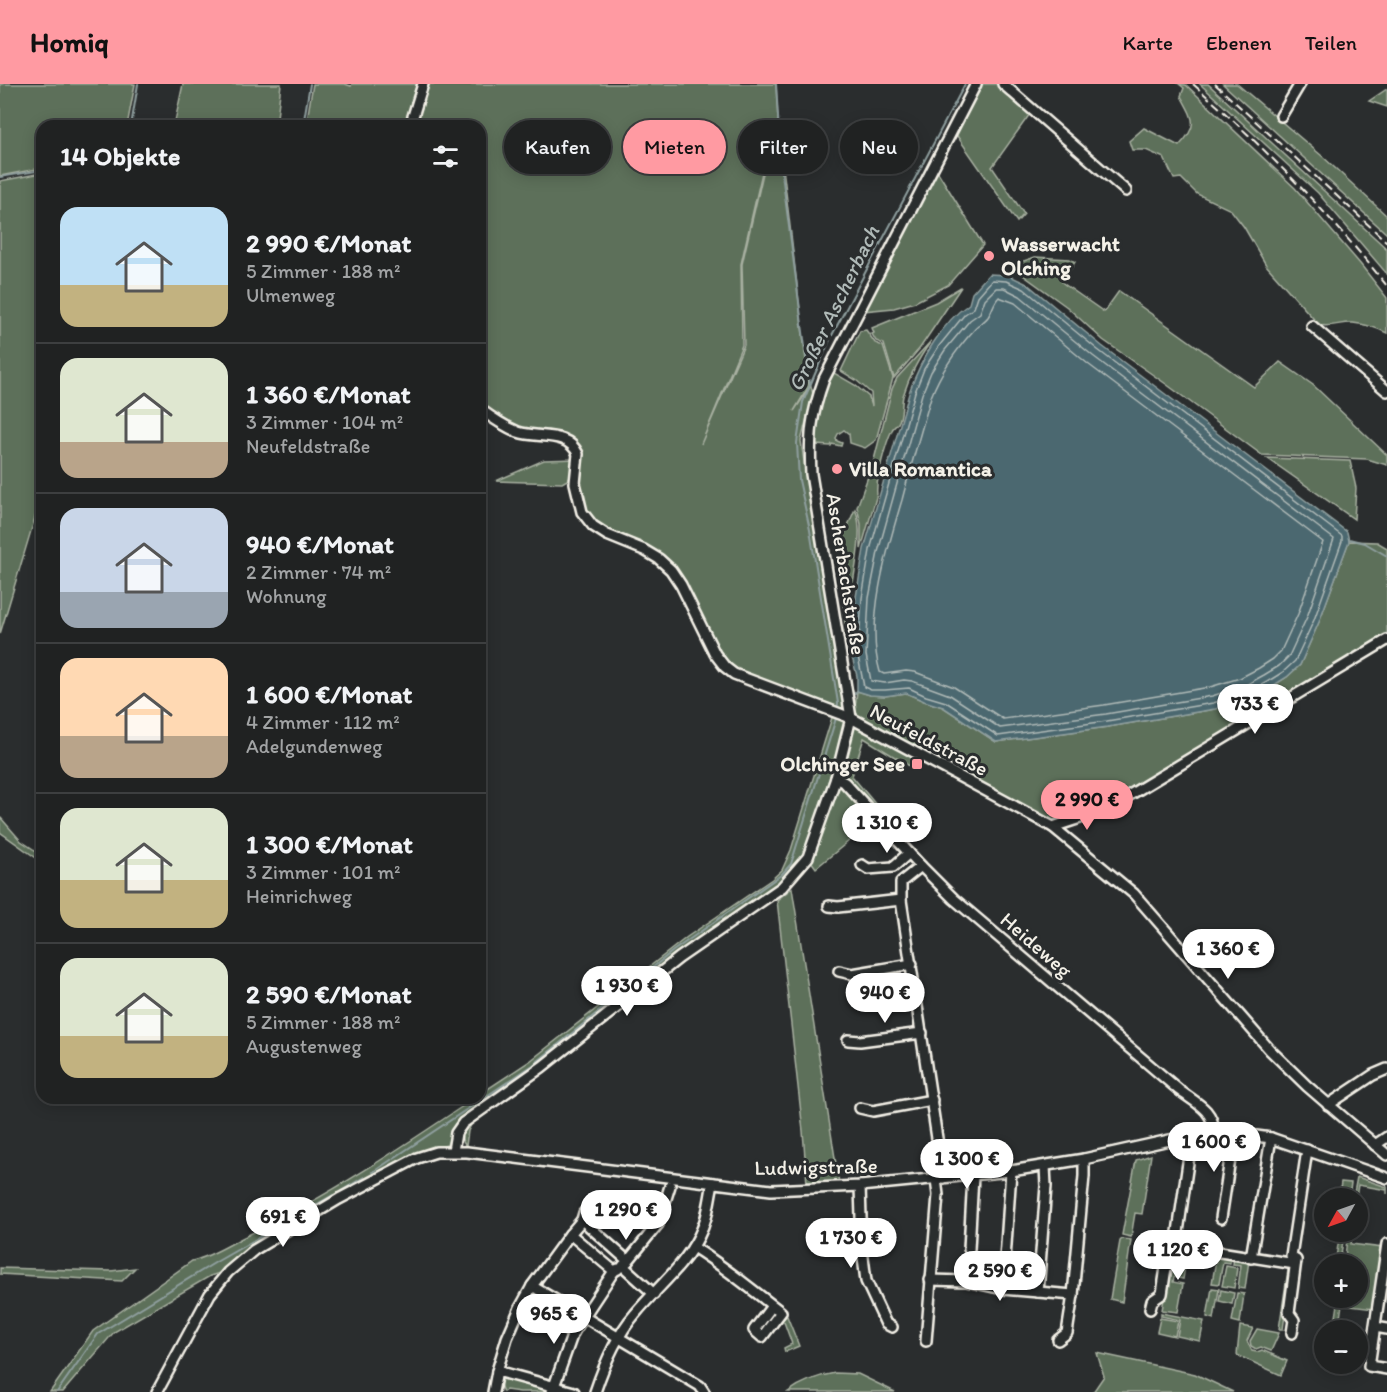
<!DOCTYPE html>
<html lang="de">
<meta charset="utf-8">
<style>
body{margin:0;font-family:Itim,sans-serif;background:#2d2f2f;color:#f1f3f6;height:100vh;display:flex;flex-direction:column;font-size:22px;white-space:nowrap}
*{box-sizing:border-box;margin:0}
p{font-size:20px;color:#a2a4a5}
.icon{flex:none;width:33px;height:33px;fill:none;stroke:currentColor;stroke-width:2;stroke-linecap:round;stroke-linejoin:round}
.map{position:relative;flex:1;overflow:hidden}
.details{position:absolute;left:36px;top:36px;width:450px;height:984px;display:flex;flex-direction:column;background:#202222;border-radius:18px;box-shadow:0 3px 15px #0003,0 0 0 2px #3d3f40}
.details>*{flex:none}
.hud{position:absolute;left:504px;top:36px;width:570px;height:54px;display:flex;gap:12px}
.needle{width:39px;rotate:230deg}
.tools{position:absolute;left:1314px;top:1104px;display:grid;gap:12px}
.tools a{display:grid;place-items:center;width:54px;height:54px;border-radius:50%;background:#202222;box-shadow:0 3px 15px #0003,0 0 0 2px #3d3f40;font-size:30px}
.price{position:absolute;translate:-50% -51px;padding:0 14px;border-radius:21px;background:#fff;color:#222;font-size:20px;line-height:39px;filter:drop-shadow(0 2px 3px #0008)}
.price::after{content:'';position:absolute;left:50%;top:36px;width:18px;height:14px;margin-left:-9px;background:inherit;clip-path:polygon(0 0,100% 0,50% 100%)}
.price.selected{background:#ff9aa2;color:#111}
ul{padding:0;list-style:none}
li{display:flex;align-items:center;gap:18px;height:150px;padding:0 24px}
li+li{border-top:2px solid #3d3f40}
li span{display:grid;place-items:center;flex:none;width:168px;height:120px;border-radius:18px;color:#555}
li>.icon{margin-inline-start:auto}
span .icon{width:72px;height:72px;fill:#fffc;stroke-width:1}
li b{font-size:26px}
h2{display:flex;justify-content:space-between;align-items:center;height:72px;padding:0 24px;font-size:26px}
.chip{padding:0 21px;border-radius:27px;background:#202222;box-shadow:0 3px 15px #0003,0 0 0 2px #3d3f40;font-size:21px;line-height:54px}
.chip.selected{background:#ff9aa2;color:#111}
header{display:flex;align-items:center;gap:36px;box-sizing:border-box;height:84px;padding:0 30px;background:#ff9aa2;color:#111}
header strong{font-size:28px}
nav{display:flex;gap:33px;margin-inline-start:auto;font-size:21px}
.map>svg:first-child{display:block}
</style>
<header>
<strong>Homiq</strong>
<nav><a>Karte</a><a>Ebenen</a><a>Teilen</a></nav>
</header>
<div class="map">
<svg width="1387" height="1308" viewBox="0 0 1387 1308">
<rect width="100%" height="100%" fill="#2a2d2e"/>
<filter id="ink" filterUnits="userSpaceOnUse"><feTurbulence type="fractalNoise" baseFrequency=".0167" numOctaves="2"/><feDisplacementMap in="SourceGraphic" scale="12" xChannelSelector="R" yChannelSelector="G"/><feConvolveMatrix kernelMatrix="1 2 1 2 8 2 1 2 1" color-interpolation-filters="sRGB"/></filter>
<g filter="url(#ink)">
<g fill="#5d705a" stroke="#a8b0a1" stroke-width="1.5" fill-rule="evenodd">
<path d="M0,0H135L127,42H42V84L0,92Z"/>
<path d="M183,0H281L276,42H174Z"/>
<path d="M313,0H345L351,2L352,0H776L778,37L769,55L778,41L809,302L794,327L811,302L813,310L801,357L811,425L830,532L844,624L843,627L725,583L671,486L609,451L584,430L576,391L562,399L496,397L544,376L577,375L568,357L534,351L480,325V42H306ZM768,68L742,180L744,261L701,360L742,261L741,180L763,84Z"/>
<path d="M980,0H1002L1032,27L992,83L1024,130L1017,138L955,49Z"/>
<path d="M1179,0L1186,1L1295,104L1361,181L1387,214V249C1377,244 1365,240 1353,239C1341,238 1331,244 1319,241L1266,181L1244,143L1231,126L1197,110L1181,94L1174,95L1164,74L1146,66H1132L1129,57L1144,44L1179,62C1199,41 1194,36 1181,12L1184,4Z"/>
<path d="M1200,0H1208L1387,165V190L1318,109Z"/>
<path d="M1223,0H1237L1322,72L1387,132V150Z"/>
<path d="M1387,5V23L1369,17Z"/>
<path d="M936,85L983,161L948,201L915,218L894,224L862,227Z"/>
<path d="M42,89V410L0,550V97Z"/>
<path d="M1035,173L1070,175L1075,178L1062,198L1064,200L1104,228L1119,207L1254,303L1280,278L1313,301L1387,371V381L1367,375L1262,371L1166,300L1103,256L1067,223L1023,191L1021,178Z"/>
<path d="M961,203L920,264L894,294L884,260L876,257L872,250L874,249L872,244L936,218Z"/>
<path d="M866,246L875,259L883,262L893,294L876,356L865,364L850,359L849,350L844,346L838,350L836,354L837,357L842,359L841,362L832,360L831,362L814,361V323L829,286L855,301L869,313L872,322L871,309L856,296L841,287L860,247Z"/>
<path d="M931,257C918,276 910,290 903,312C901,320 903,331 898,339C896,342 893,343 892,346C886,358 875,398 877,410L861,465V440L857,423L874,376L892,305L897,294Z"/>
<path d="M1267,374L1350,377L1356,404L1354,435Z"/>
<path d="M855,425C865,446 854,488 851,512C849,528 848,543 847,559L840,487L844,451Z"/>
<path d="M1349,457L1377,458L1387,464V556L1128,712L1053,743L927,676L916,686L864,654L852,692L882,728L877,734L816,784L808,773L855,624L857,607L870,611L885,612L906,609L924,617L943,623L996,658L1108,643L1215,625L1249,615L1271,603L1287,593L1300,581L1319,538Z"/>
<path d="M833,630L846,635L848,639L804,769L787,796L723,838L521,996L455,1040L447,1061L408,1072L223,1188L210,1192L114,1248L63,1308H50L93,1247L192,1177C213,1172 231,1159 250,1150C329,1112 402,1063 475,1014H480V1010L530,977L687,853L772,795L782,786L791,766Z"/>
<path d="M0,733L21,757L42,771V778L0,748Z"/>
<path d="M792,804L839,1099L807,1100L803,1047L777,816Z"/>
<path d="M542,988L472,1039L468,1047L466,1062C460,1055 460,1049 465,1041Z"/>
<path d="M1151,1071L1142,1130L1135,1129L1131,1153L1122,1151L1136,1076Z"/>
<path d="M1357,1093L1387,1103V1110V1106L1358,1101L1356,1114H1353Z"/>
<path d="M1341,1098L1351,1099L1349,1114H1339Z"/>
<path d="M1340,1148H1344L1340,1180H1335Z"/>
<path d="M1348,1148H1352L1351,1160L1383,1164L1374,1225L1342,1221L1338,1246H1334L1339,1214H1358V1180H1344Z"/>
<path d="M1122,1155L1131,1156L1122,1218L1110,1215L1120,1157Z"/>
<path d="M1217,1170L1231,1173L1230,1179L1223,1178L1219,1200L1212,1199Z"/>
<path d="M1234,1173L1249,1176L1245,1205L1238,1204L1241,1181L1233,1180Z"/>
<path d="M1170,1181L1185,1183L1183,1195L1174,1193L1173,1198L1183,1200L1178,1228L1162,1226Z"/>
<path d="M1226,1182L1237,1184L1234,1204L1222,1202Z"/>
<path d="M0,1184L111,1187L135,1184L122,1197L0,1190Z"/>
<path d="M1288,1186L1291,1188L1283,1245H1279Z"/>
<path d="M1212,1204L1219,1205L1214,1235L1207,1233Z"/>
<path d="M1221,1206L1234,1209L1232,1220L1219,1217Z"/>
<path d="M1237,1209L1244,1210L1240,1239L1232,1237Z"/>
<path d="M539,1211L538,1214L570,1233L572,1230L575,1236L573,1241L566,1243L567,1239L535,1223L533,1226L530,1223V1214Z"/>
<path d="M1161,1229L1204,1237L1200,1257L1177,1252L1180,1236L1161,1232Z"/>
<path d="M787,1232L799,1262L785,1268L784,1264L792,1260L784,1238L778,1240L777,1237Z"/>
<path d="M1160,1234L1178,1237L1175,1252L1157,1248Z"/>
<path d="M1240,1242L1253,1244L1247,1257L1252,1267L1257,1268L1262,1266L1287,1277L1281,1291L1237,1271Z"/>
<path d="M1257,1245L1279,1249L1271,1267L1261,1263L1256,1265L1251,1262L1250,1257Z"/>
<path d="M1097,1269L1195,1290L1233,1308H1093L1104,1292Z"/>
<path d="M835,1289L858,1290L895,1308H788C803,1297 817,1292 835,1289Z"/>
<path d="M507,1293V1295L543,1304H547L548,1308H520L506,1306L503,1308L499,1298Z"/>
</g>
<path fill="#4b686f" stroke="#8f9f9f" stroke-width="1.5" d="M989,190L1008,191L1027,200L1102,262L1347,448L1349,457L1319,538L1300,581L1287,593L1271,603L1249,615L1215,625L1108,643L996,658L943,623L924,617L906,609L885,612L870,611L857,607V592L852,573L856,513L864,465L910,306C921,276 942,238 969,220L972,209Z"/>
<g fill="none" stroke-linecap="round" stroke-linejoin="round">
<g stroke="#b0bab8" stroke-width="1.5">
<path d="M992,196L1006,197L1024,205L1098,266L1342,452V457L1314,536L1295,577L1283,588L1267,598L1247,609L1213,619L1107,637L998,652L946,618L926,612L909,604L885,606H871L864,603L858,572L862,514L870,466L915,308L924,285L939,262L965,230L974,224L978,212Z"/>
<path d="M996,204H1004L1020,212L1093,272L1334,455L1307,533L1289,572L1279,582L1264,591L1244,602L1212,612L1106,630L1000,644L950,611L912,597L904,596L885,599L871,597L866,571L869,514L878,468L922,310L931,288L945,266L970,236L980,229L985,215Z"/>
<path d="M999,213L1015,219L1088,280L1323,458L1298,530L1281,567L1273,575L1259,584L1240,594L1210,603L1104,621L1003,635L954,603L915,588L906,587L884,590L880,588C865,537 887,466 902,416C911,381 921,347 931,313C941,287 955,267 974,246C978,241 984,238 988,233C993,226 993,219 999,213Z"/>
</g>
<g stroke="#8f9f9f" stroke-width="2">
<path d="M776,0L781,82L810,301"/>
<path d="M131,42L138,0"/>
<path d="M303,42L310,0"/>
<path d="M0,93L42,86"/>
<path d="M1349,455L1365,459L1387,472"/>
<path d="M854,610L857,607"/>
<path d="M837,626L838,619L810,446L799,396L797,359L803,318L830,255L965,0"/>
<path d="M373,1088L533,981L673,867L781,791L791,780L837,631"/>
<path d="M341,1107L364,1093"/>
<path d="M57,1308L98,1250L216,1178L333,1111"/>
</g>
<g stroke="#f4f1e8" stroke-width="14">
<g id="minor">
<path d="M1003,0L1126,107"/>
<path d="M1281,32L1300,0"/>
<path d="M410,42L423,0"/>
<path d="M1312,242L1387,307"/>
<path d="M480,325C492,334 504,342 518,348C539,355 567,346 578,370L575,399L582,428L593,442L607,451L644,466L659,475L671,486L681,501L715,570L725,583L734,590L851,634L1053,743L1134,810L1270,966L1307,1002L1387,1071"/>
<path d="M836,694L845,699L921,782L954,815L1179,1006C1196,1019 1213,1025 1214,1048"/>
<path d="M1053,743L1092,730L1128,712L1387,556"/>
<path d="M862,781L868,785L893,783L909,769"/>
<path d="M921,782L901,798V816L943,1094"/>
<path d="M829,822L838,823L901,816"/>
<path d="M839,887L852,890L912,880"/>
<path d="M848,956L860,957L922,949"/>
<path d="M1328,1021L1373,991L1387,985"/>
<path d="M860,1024L873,1027L932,1016"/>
<path d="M1375,1061L1387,1053"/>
<path d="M453,1067L456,1049L463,1039L542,983L679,874L782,803L808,773L836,694L851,634L811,390C809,351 811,331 824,295L976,0"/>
<path d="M860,1102L862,1165L866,1197L886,1240L892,1243"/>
<path d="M1221,1134L1234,1049"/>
<path d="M582,1136L570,1150L614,1187L618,1185"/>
<path d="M570,1150L532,1202L700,1302L704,1308"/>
<path d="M1170,1158L1177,1155L1192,1051"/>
<path d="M1170,1160L1295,1180"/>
<path d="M1387,1160L1369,1282L1387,1285"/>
<path d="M693,1163C724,1182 752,1206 781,1228L762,1253L754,1246L772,1222"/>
<path d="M969,1165L973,1092"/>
<path d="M1251,1174L1271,1054"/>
<path d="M628,1177L658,1140L670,1102"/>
<path d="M1296,1177L1291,1172L1307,1066"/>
<path d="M930,1196L966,1197L1003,1205L1073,1211"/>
<path d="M532,1202L520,1224L573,1249"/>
<path d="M1003,1205L1011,1087"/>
<path d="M1038,1208L1046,1102L1045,1082"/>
<path d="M654,1210L623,1182L628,1177L582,1136L584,1129L588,1128L652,1136L658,1140"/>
<path d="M520,1224L507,1254L497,1287L574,1308"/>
<path d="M1150,1225L1152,1217L1162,1210L1170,1157"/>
<path d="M1375,1243L1387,1245"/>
<path d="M1292,1249L1294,1236L1289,1229L1296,1176"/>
<path d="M1058,1256L1067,1249L1073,1211L1084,1092V1075"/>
<path d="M926,1257L938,1111L936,1095"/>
<path d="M157,1308L210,1210L228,1188L254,1166L339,1115L417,1074L436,1068H467L771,1106L860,1102L1011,1087L1084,1075L1192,1051L1214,1048L1234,1049L1271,1054L1387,1094"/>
<path d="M493,1308L497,1287"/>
<path d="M552,1308L573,1249L614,1187"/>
<path d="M595,1308C604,1281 616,1252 635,1230C657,1203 683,1184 699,1152C708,1135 709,1117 713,1099"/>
</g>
</g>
<use href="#minor" stroke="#2a2d2e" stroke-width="9"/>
<g stroke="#f4f1e8" stroke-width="2" stroke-dasharray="9 4.5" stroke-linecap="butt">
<path d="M1193,0C1263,62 1329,129 1387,202"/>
<path d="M1215,0L1387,158"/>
</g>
</g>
</g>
<g fill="#ff9aa2" stroke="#2a2d2e" stroke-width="2">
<circle cx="989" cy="172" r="6"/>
<circle cx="837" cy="385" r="6"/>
<rect x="911" y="674" width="12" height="12" rx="3"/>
</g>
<g text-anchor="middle" stroke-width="6" stroke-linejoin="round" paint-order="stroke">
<g font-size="21" font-weight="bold" fill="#f4f1e8" stroke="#2a2d2e" text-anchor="start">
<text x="1001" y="167">Wasserwacht<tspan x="1001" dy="24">Olching</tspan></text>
<text x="849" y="392">Villa Romantica</text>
<text x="905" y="687" text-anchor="end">Olchinger See</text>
</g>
<g font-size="21" fill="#f4f1e8" stroke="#2a2d2e">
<text transform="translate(846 490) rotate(81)" y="7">Ascherbachstraße</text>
<text transform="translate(929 656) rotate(28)" y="7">Neufeldstraße</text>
<text transform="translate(1036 861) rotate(41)" y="7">Heideweg</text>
<text transform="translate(816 1083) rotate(-1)" y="7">Ludwigstraße</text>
</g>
<g font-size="22" font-style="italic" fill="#b0bab8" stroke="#2a2d2e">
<text transform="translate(833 224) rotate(-64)" y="8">Großer Ascherbach</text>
</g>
</g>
</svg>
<div class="tools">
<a><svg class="needle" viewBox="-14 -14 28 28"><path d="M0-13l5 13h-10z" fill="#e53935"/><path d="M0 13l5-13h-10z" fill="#a2a4a5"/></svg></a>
<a>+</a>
<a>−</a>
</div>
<b class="price" style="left:1255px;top:651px">733 €</b>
<b class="price selected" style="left:1087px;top:747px">2 990 €</b>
<b class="price" style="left:887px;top:770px">1 310 €</b>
<b class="price" style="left:1228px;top:896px">1 360 €</b>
<b class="price" style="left:627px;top:933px">1 930 €</b>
<b class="price" style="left:885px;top:940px">940 €</b>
<b class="price" style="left:1214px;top:1089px">1 600 €</b>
<b class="price" style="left:967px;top:1106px">1 300 €</b>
<b class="price" style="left:626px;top:1157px">1 290 €</b>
<b class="price" style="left:283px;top:1164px">691 €</b>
<b class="price" style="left:851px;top:1185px">1 730 €</b>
<b class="price" style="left:1178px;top:1197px">1 120 €</b>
<b class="price" style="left:1000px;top:1218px">2 590 €</b>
<b class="price" style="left:554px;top:1261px">965 €</b>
<div class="hud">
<a class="chip">Kaufen</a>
<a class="chip selected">Mieten</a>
<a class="chip">Filter</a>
<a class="chip">Neu</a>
</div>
<section class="details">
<h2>14 Objekte<svg class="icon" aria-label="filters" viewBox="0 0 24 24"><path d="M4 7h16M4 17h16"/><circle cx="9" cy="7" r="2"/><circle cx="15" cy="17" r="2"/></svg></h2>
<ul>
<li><span style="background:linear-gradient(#bfe0f5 65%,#c2b280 0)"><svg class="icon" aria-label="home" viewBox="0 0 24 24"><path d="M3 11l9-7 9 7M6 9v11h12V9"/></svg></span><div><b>2 990 €/Monat</b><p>5 Zimmer · 188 m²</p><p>Ulmenweg</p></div></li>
<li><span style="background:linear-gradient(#dfe7d0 70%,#b9a48a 0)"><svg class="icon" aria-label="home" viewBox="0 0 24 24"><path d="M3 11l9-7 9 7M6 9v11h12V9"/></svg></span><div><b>1 360 €/Monat</b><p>3 Zimmer · 104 m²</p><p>Neufeldstraße</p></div></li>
<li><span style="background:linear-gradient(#c9d6e8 70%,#9aa5b1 0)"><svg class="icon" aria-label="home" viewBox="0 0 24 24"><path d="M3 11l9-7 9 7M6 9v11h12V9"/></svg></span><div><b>940 €/Monat</b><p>2 Zimmer · 74 m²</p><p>Wohnung</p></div></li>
<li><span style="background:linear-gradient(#ffd9b3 65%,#b9a48a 0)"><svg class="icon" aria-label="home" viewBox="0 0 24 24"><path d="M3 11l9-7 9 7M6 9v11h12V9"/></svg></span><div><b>1 600 €/Monat</b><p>4 Zimmer · 112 m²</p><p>Adelgundenweg</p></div></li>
<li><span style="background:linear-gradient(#dfe7d0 60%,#c2b280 0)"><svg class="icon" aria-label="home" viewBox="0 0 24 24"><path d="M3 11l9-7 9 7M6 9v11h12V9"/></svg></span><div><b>1 300 €/Monat</b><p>3 Zimmer · 101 m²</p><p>Heinrichweg</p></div></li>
<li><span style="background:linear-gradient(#dfe7d0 65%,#c2b280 0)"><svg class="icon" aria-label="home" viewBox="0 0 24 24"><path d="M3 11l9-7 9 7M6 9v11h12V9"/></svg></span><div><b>2 590 €/Monat</b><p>5 Zimmer · 188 m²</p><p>Augustenweg</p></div></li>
</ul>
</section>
</div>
